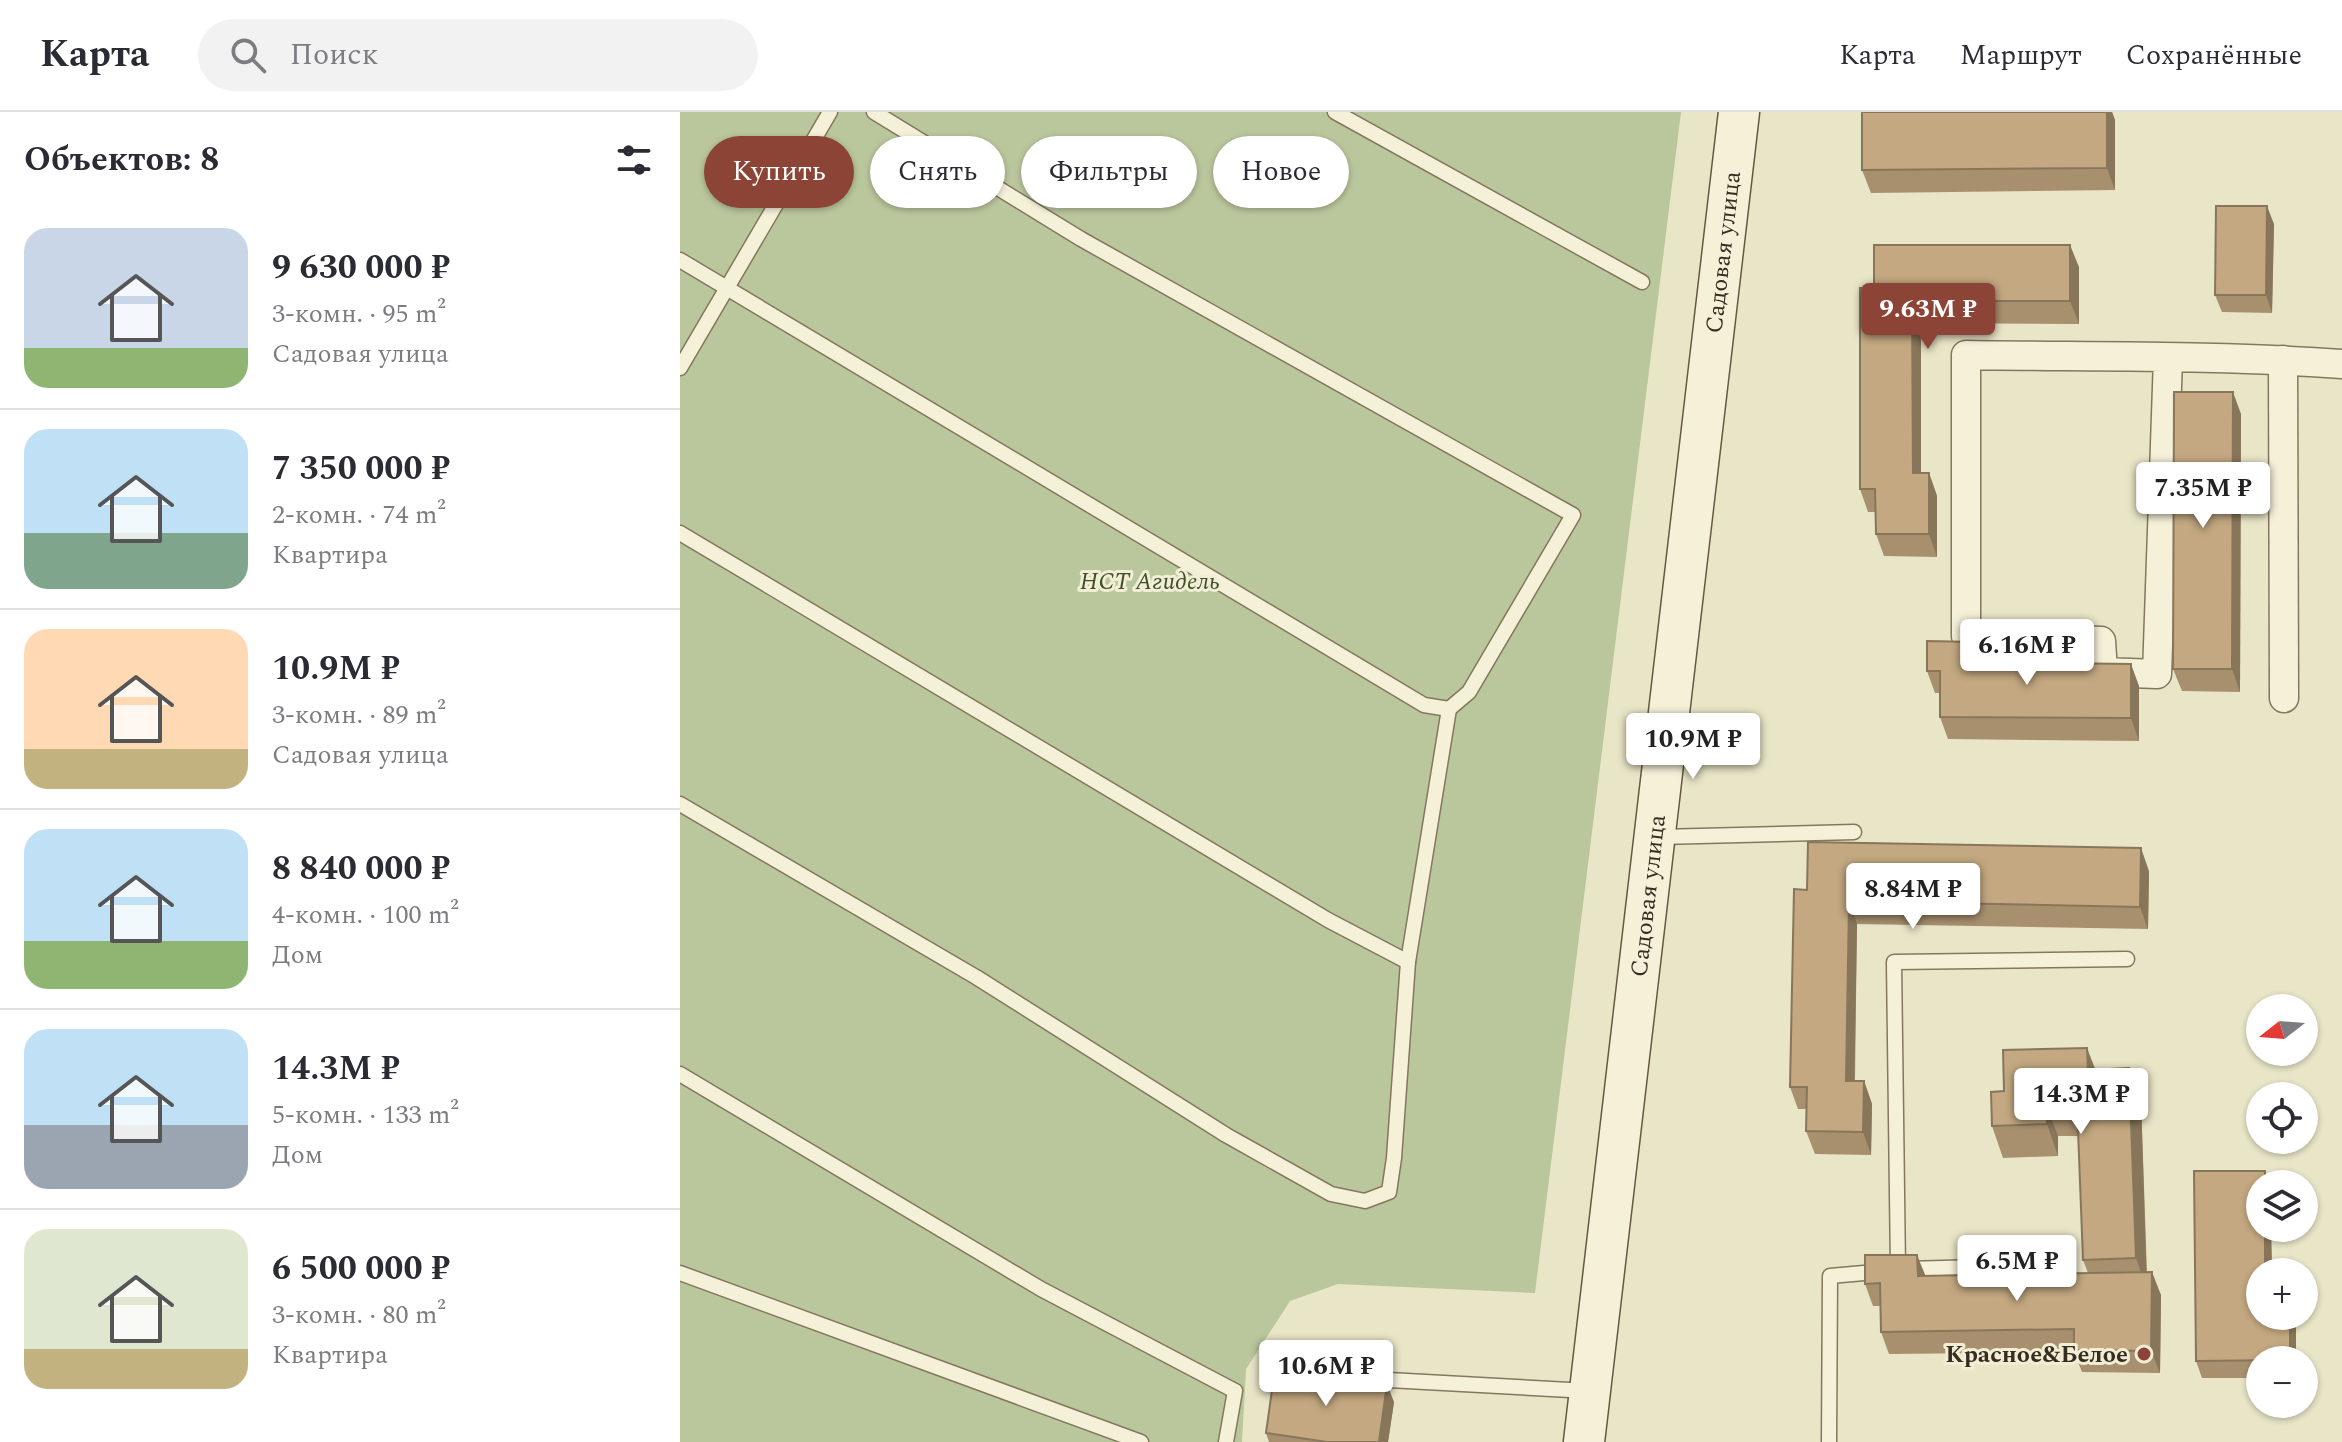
<!DOCTYPE html>
<html lang="ru">
<meta charset="utf-8">
<style>
body{margin:0;font-family:Spectral,serif;background:#f2f2f3;color:#2b2b33;height:100vh;display:flex;flex-direction:column;font-size:30px;white-space:nowrap}
*{box-sizing:border-box;margin:0}
p{font-size:26px;color:#7c7c81}
.icon{flex:none;width:44px;height:44px;fill:none;stroke:currentColor;stroke-width:2;stroke-linecap:round;stroke-linejoin:round}
.map{position:relative;flex:1;overflow:hidden}
.drawer{display:flex;flex-direction:column;background:#fff;width:680px}
.drawer>*{flex:none}
.top-card{position:absolute;left:24px;top:24px;width:760px;height:72px;display:flex;gap:16px}
.needle{width:52px;rotate:253deg}
.tools{position:absolute;left:1566px;top:882px;display:grid;gap:16px}
.tools a{display:grid;place-items:center;width:72px;height:72px;border-radius:50%;background:#fff;box-shadow:0 2px 6px #0004;font-size:40px}
.price{position:absolute;translate:-50% -68px;padding:0 18px;border-radius:8px;background:#fff;color:#222;font-size:26px;line-height:52px;filter:drop-shadow(0 2px 4px #0008)}
.price::after{content:'';position:absolute;left:50%;top:48px;width:24px;height:18px;margin-left:-12px;background:inherit;clip-path:polygon(0 0,100% 0,50% 100%)}
.price.on{background:#8b4435;color:#fff}
ul{padding:0;list-style:none}
li{display:flex;align-items:center;gap:24px;height:200px;padding:0 24px}
li+li{border-top:2px solid #e1e1e2}
li span{display:grid;place-items:center;flex:none;width:224px;height:160px;border-radius:24px;color:#555}
li>.icon{margin-inline-start:auto}
span .icon{width:96px;height:96px;fill:#fffc;stroke-width:1}
li b{font-size:34px}
h2{display:flex;justify-content:space-between;align-items:center;height:96px;padding:0 24px;font-size:34px}
.chip{padding:0 28px;border-radius:36px;background:#fff;box-shadow:0 2px 6px #0004;font-size:28px;line-height:72px}
.chip.on{background:#8b4435;color:#fff}
header{display:flex;align-items:center;gap:48px;box-sizing:border-box;height:112px;padding:0 40px;background:#fff;border-bottom:2px solid #e1e1e2}
header strong{font-size:38px}
nav{display:flex;gap:44px;margin-inline-start:auto;font-size:28px}
.search{width:560px;height:72px;background:#f2f2f3;display:flex;align-items:center;gap:20px;box-sizing:border-box;padding:0 28px;border-radius:44px;color:#7c7c81;font-size:30px}
main{display:flex;flex:1;min-height:0}
.map>svg:first-child{display:block}
</style>
<header>
<strong>Карта</strong>
<div class="search"><svg class="icon" aria-label="search" viewBox="0 0 24 24"><circle cx="10" cy="10" r="6"/><path d="M15 15l6 6"/></svg>Поиск</div>
<nav><a>Карта</a><a>Маршрут</a><a>Сохранённые</a></nav>
</header>
<main>
<section class="drawer">
<h2>Объектов: 8<svg class="icon" aria-label="filters" viewBox="0 0 24 24"><path d="M4 7h16M4 17h16"/><circle cx="9" cy="7" r="2"/><circle cx="15" cy="17" r="2"/></svg></h2>
<ul>
<li><span style="background:linear-gradient(#c9d6e8 75%,#8fb573 0)"><svg class="icon" aria-label="home" viewBox="0 0 24 24"><path d="M3 11l9-7 9 7M6 9v11h12V9"/></svg></span><div><b>9 630 000 ₽</b><p>3-комн. · 95 m²</p><p>Садовая улица</p></div></li>
<li><span style="background:linear-gradient(#bfe0f5 65%,#7fa58c 0)"><svg class="icon" aria-label="home" viewBox="0 0 24 24"><path d="M3 11l9-7 9 7M6 9v11h12V9"/></svg></span><div><b>7 350 000 ₽</b><p>2-комн. · 74 m²</p><p>Квартира</p></div></li>
<li><span style="background:linear-gradient(#ffd9b3 75%,#c2b280 0)"><svg class="icon" aria-label="home" viewBox="0 0 24 24"><path d="M3 11l9-7 9 7M6 9v11h12V9"/></svg></span><div><b>10.9M ₽</b><p>3-комн. · 89 m²</p><p>Садовая улица</p></div></li>
<li><span style="background:linear-gradient(#bfe0f5 70%,#8fb573 0)"><svg class="icon" aria-label="home" viewBox="0 0 24 24"><path d="M3 11l9-7 9 7M6 9v11h12V9"/></svg></span><div><b>8 840 000 ₽</b><p>4-комн. · 100 m²</p><p>Дом</p></div></li>
<li><span style="background:linear-gradient(#bfe0f5 60%,#9aa5b1 0)"><svg class="icon" aria-label="home" viewBox="0 0 24 24"><path d="M3 11l9-7 9 7M6 9v11h12V9"/></svg></span><div><b>14.3M ₽</b><p>5-комн. · 133 m²</p><p>Дом</p></div></li>
<li><span style="background:linear-gradient(#dfe7d0 75%,#c2b280 0)"><svg class="icon" aria-label="home" viewBox="0 0 24 24"><path d="M3 11l9-7 9 7M6 9v11h12V9"/></svg></span><div><b>6 500 000 ₽</b><p>3-комн. · 80 m²</p><p>Квартира</p></div></li>
</ul>
</section>
<div class="map">
<svg width="1662" height="1330" viewBox="0 0 1662 1330">
<rect width="100%" height="100%" fill="#e9e5c7"/>
<path fill="#bac69c" d="M0,0H1001L855,1181L658,1172L610,1189L566,1257L562,1330H0Z"/>
<g fill="none" stroke-linecap="round" stroke-linejoin="round">
<g stroke="#83785e" stroke-width="17">
<g id="service">
<path d="M655,0L962,170"/>
<path d="M0,148L744,593L769,597L789,580L893,403L401,127L194,0"/>
<path d="M0,256L150,0"/>
<path d="M0,421L648,808L728,850"/>
<path d="M0,692L296,865L546,1023L651,1082L685,1089L709,1080L714,1046L728,850L769,597"/>
<path d="M979,725L1174,720"/>
<path d="M0,962L361,1177L555,1279L546,1330"/>
<path d="M1226,1157L1368,1153"/>
<path d="M0,1161L461,1330"/>
<path d="M672,1266L908,1279"/>
<path d="M1149,1330L1150,1164L1218,1158L1214,850L1447,847"/>
</g>
</g>
<g stroke="#83785e" stroke-width="31">
<g id="minor">
<path d="M1488,246L1477,562L1423,560L1421,529L1286,524V243C1411,245 1537,243 1662,252"/>
<path d="M1603,248L1604,586"/>
</g>
</g>
<g stroke="#645941" stroke-width="43">
<g id="secondary">
<path id="s1" d="M904,1330L1059,0"/>
</g>
</g>
<use href="#service" stroke="#f5f1d9" stroke-width="14"/>
<use href="#minor" stroke="#f5f1d9" stroke-width="28"/>
<use href="#secondary" stroke="#f5f1d9" stroke-width="40"/>
</g>
<g fill="#a8906f">
<path d="M1182,0H1432L1435,8V78L1191,81L1182,58Z"/>
<path d="M1594,112L1592,201L1542,200L1535,183Z"/>
<path d="M1399,155V212L1241,211V361H1249L1257,384V445L1204,444L1196,422V400H1188L1180,377L1194,176Z"/>
<path d="M1561,302L1560,580L1502,579L1493,557Z"/>
<path d="M1303,550L1459,574V629L1268,627L1260,605V581H1255L1247,559Z"/>
<path d="M1469,759L1468,817L1177,812L1175,969H1184L1192,992L1191,1043L1135,1042L1126,1019L1127,997H1118L1110,975L1127,778Z"/>
<path d="M1415,957L1461,988L1467,1161L1481,1183L1480,1261L1402,1260L1394,1240L1209,1242L1201,1220L1200,1194H1193L1185,1172L1245,1164L1408,1161L1403,1148L1399,1024H1378V1044L1323,1046L1312,1014L1324,979Z"/>
<path d="M1580,1116H1591L1592,1160L1580,1204H1616V1248H1580V1266H1522L1516,1249Z"/>
<path d="M714,1290L708,1330H589L586,1321Z"/>
</g>
<g fill="#88765a">
<path d="M1427,0H1432L1435,8V78L1427,56Z"/>
<path d="M1587,94L1594,112L1592,201L1586,183Z"/>
<path d="M1390,133L1399,155V212L1390,189Z"/>
<path d="M1232,189L1241,211V384L1233,361Z"/>
<path d="M1553,280L1561,302L1560,580L1552,557Z"/>
<path d="M1249,361L1257,384V445L1249,422Z"/>
<path d="M1296,530L1304,552L1295,550Z"/>
<path d="M1451,552L1459,574V629L1451,606Z"/>
<path d="M1461,736L1469,759L1468,817L1460,795Z"/>
<path d="M1169,789L1177,812L1174,992L1166,969Z"/>
<path d="M1407,936L1419,967L1408,958Z"/>
<path d="M1449,956L1461,988L1467,1178L1456,1146Z"/>
<path d="M1184,969L1192,992L1191,1043L1183,1020Z"/>
<path d="M1366,993L1378,1024V1044L1367,1012Z"/>
<path d="M1585,1059L1590,1072H1585Z"/>
<path d="M1585,1116H1591L1592,1160H1585Z"/>
<path d="M1237,1143L1246,1165L1238,1164Z"/>
<path d="M1472,1160L1481,1183L1480,1261L1471,1239Z"/>
<rect x="1610" y="1204" width="6" height="44"/>
<path d="M707,1272L714,1290L708,1330H699Z"/>
</g>
<g fill="#c3a881" stroke="#88765a" stroke-width="2">
<path d="M1182,0H1427V56L1182,58Z"/>
<path d="M1536,94H1587L1586,183H1535Z"/>
<path d="M1194,133H1390V189H1232L1233,361H1249V422H1196L1195,377H1180V176H1194Z"/>
<path d="M1494,280H1553L1552,557H1493Z"/>
<path d="M1247,529L1296,530L1295,550L1451,552V606L1260,605V559H1247Z"/>
<path d="M1128,730L1461,736L1460,795L1169,789L1166,969H1184L1183,1020L1126,1019L1127,975H1110L1114,777L1127,778Z"/>
<path d="M1407,936L1408,958L1449,956L1456,1146L1403,1148L1397,992L1366,993L1367,1012L1312,1014L1311,980L1324,979L1323,938Z"/>
<path d="M1514,1059H1585V1072H1580V1116H1585V1160H1580V1204H1610V1248L1516,1249Z"/>
<path d="M1185,1143H1237L1238,1164L1472,1160L1471,1239L1394,1238V1217L1201,1220L1200,1171L1185,1172Z"/>
<path d="M595,1256L707,1272L699,1330H647L586,1321Z"/>
</g>
<circle fill="#8b4435" stroke="#f1eed5" stroke-width="3" cx="1464" cy="1242" r="8"/>
<g text-anchor="middle" stroke-width="6" stroke-linejoin="round" paint-order="stroke">
<g font-size="24" fill="#352e20" stroke="#f1eed5">
<text dy="8" stroke="none"><textPath href="#s1" startOffset="1198">Садовая улица</textPath></text>
<text dy="8" stroke="none"><textPath href="#s1" startOffset="550">Садовая улица</textPath></text>
</g>
<g font-size="24" font-style="italic" fill="#3e4f29" stroke="#f1eed5">
<text x="470" y="477">НСТ Агидель</text>
</g>
<g font-size="24" font-weight="bold" fill="#352e20" stroke="#f1eed5" text-anchor="end">
<text x="1448" y="1250">Красное&amp;Белое</text>
</g>
</g>
</svg>
<div class="tools">
<a><svg class="needle" viewBox="-14 -14 28 28"><path d="M0-13l5 13h-10z" fill="#e53935"/><path d="M0 13l5-13h-10z" fill="#7c7c81"/></svg></a>
<a><svg class="icon" aria-label="locate" viewBox="0 0 24 24"><circle cx="12" cy="12" r="6"/><path d="M12 2v4M12 18v4M2 12h4M18 12h4"/></svg></a>
<a><svg class="icon" aria-label="layers" viewBox="0 0 24 24"><path d="M12 4l9 5-9 5-9-5zM3 14l9 5 9-5"/></svg></a>
<a>+</a>
<a>−</a>
</div>
<b class="price on" style="left:1248px;top:239px">9.63M ₽</b>
<b class="price" style="left:1523px;top:418px">7.35M ₽</b>
<b class="price" style="left:1347px;top:575px">6.16M ₽</b>
<b class="price" style="left:1013px;top:669px">10.9M ₽</b>
<b class="price" style="left:1233px;top:819px">8.84M ₽</b>
<b class="price" style="left:1401px;top:1024px">14.3M ₽</b>
<b class="price" style="left:1337px;top:1191px">6.5M ₽</b>
<b class="price" style="left:646px;top:1296px">10.6M ₽</b>
<div class="top-card">
<a class="chip on">Купить</a>
<a class="chip">Снять</a>
<a class="chip">Фильтры</a>
<a class="chip">Новое</a>
</div>
</div>
</main>
